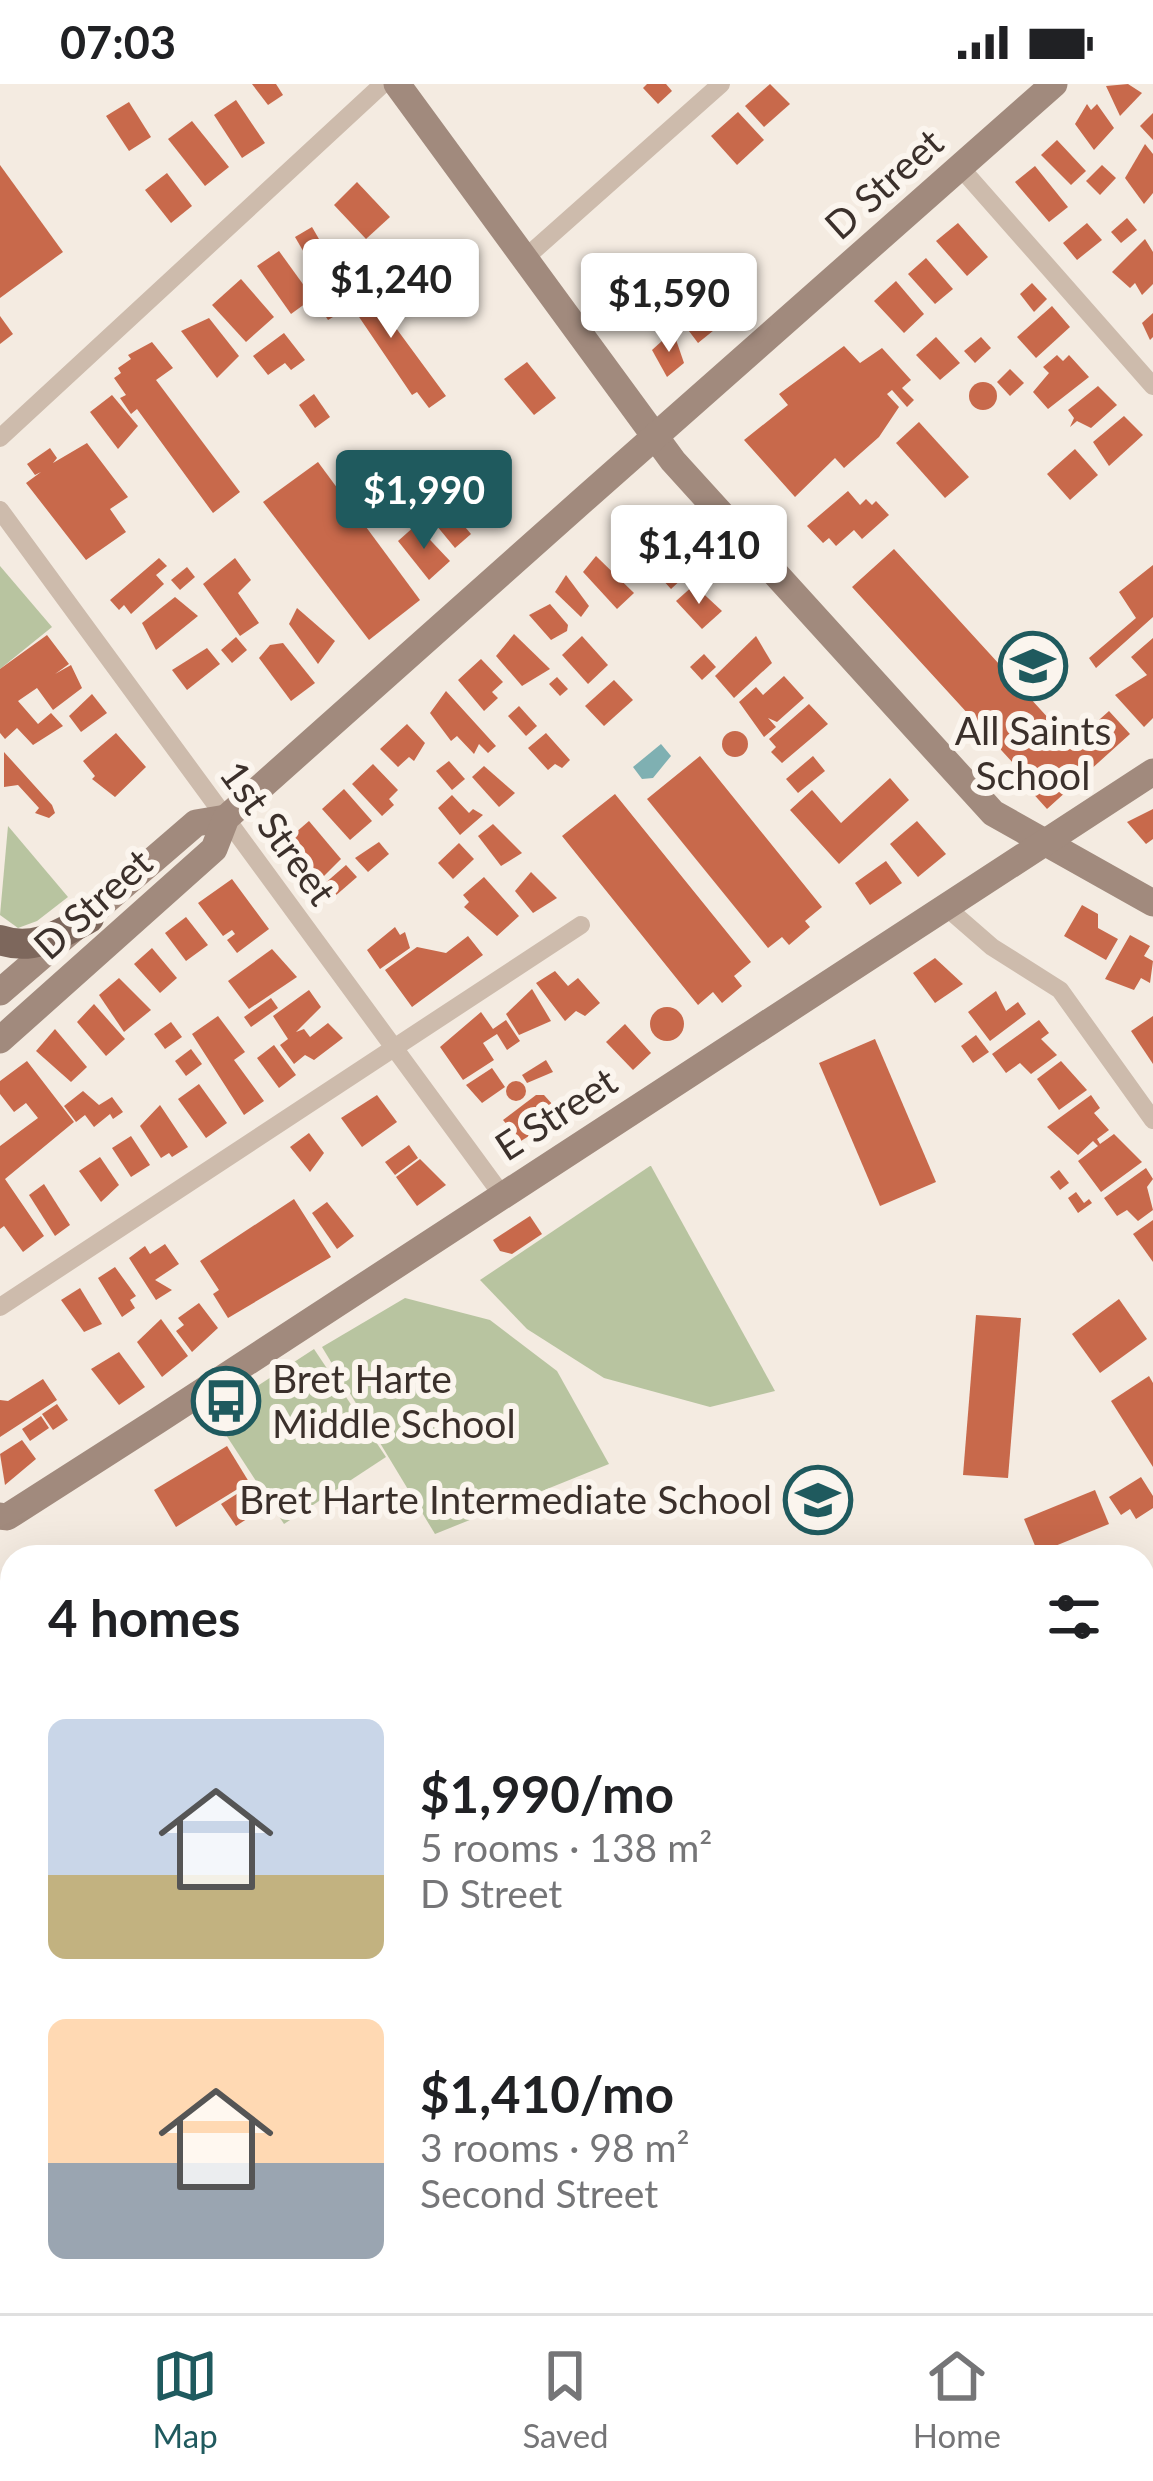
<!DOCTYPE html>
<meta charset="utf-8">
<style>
body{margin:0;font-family:Lato,sans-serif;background:#f6f6f6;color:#202124;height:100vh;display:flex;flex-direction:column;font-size:45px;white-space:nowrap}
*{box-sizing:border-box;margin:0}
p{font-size:39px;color:#757577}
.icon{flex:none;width:66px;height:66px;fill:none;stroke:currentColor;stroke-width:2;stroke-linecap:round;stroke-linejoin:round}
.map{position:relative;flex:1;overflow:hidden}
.side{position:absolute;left:0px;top:1461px;width:1155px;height:768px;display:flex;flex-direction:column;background:#fff;border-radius:36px 36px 0 0;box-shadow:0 12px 48px #0002}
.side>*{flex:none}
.price{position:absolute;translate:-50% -102px;padding:0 27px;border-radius:12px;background:#fff;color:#222;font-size:39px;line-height:78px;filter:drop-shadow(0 3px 6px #0008)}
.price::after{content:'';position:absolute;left:50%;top:72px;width:36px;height:27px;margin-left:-18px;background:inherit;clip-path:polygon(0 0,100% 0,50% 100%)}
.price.selected{background:#1f5a5e;color:#fff}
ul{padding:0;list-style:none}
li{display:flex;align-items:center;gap:36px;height:300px;padding:0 48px}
li span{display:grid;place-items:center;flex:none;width:336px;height:240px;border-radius:18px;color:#555}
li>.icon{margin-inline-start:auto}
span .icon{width:144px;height:144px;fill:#fffc;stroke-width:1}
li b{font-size:51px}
h2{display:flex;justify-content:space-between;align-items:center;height:144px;padding:0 48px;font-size:51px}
.status{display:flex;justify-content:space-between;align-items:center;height:84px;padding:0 60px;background:#fff;direction:ltr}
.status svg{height:33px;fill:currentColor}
.dock{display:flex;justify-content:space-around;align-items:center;height:168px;border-top:3px solid #e0e0e0;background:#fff;font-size:33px;color:#757577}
.dock a{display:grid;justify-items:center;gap:6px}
.dock .selected{color:#1f5a5e}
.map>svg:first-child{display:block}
</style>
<div class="status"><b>07:03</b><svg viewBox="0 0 49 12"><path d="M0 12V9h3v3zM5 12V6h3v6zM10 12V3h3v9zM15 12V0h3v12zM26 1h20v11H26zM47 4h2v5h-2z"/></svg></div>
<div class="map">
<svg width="1153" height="2229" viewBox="0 0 1153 2229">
<rect width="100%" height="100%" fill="#f4ebe1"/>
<g fill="#b8c4a0">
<path d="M0,482L52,543L0,585Z"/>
<path d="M8,742L68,813L37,837L18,844L0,831Z"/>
<path d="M650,1082H651L775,1307L710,1323L604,1294L527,1245L480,1196Z"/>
<path d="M405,1214L490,1236L557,1287L609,1380L435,1450L322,1263Z"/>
<path d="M314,1265L386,1373L284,1440L213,1331Z"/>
<path d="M1143,1827L1153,1844V2229H941L932,2217H1143Z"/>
</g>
<path fill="#7fb0b2" d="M661,660L671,672L653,694L642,695L633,683Z"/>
<g fill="#c8694b">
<path d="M252,0H276L283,11L268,21Z"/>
<path d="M647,0H666L672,7L658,20L643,4Z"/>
<path d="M770,0L790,20L764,43L745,22Z"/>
<path d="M1128,0L1142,9L1120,32L1106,2Z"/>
<path d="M236,16L265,59L242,74L214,31Z"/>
<path d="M129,18L151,53L129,67L106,32Z"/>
<path d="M1087,20L1091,26L1097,20L1114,44L1094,66L1075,40Z"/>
<path d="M738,28L764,56L737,81L711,52Z"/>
<path d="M1153,29V56L1140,42Z"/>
<path d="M192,37L229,83L205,102L168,55Z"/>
<path d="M1057,56L1086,87L1071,101L1041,71Z"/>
<path d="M1145,60L1153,70V109L1144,120L1125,94Z"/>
<path d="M0,81L63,168L0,214Z"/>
<path d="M1102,81L1116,94L1100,111L1086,97Z"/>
<path d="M1035,82L1068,123L1049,138L1015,98Z"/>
<path d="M167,89L192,122L171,139L145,106Z"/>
<path d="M357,98L390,133L366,155L334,121Z"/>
<path d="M1127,134L1137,146L1121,159L1111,148Z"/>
<path d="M958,139L988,173L967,192L936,157Z"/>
<path d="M1087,139L1102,156L1077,176L1063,159Z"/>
<path d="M312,143L337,186L320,196L295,153Z"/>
<path d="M1145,155L1153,168V200L1142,211L1135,199L1130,204L1112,188Z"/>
<path d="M279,167L313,214L291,230L257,182Z"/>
<path d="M926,174L953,205L935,220L908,190Z"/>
<path d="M354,187L446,312L429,324L417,308L412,311L336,199Z"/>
<path d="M241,195L274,233L246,258L212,221Z"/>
<path d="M896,197L924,230L904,249L874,217Z"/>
<path d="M1032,199L1047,215L1034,228L1020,210Z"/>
<path d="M680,202L688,212L700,202L724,238L698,259L664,214Z"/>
<path d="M326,213L338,230L328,236L317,219Z"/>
<path d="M1052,222L1070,243L1036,274L1017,253Z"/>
<path d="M1153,229V253L1150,256L1142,239Z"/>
<path d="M0,232L13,250L0,260Z"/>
<path d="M209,234L239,272L217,294L181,247Z"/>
<path d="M673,247L684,279L667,293L652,266Z"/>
<path d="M284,249L305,276L291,286L285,279L268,291L253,272Z"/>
<path d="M936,253L960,279L940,296L916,271Z"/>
<path d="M981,253L991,264L975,279L964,267Z"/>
<path d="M152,258L173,284L156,296L240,408L213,429L137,325L131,330L120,314L126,311L114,294L121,289L118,284L131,275L128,271Z"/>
<path d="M844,262L860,279L882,264L911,296L902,304L914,316L907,323L892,306L887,310L899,323L879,353L844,384L835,374L795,413L744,356L788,321L779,310Z"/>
<path d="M1057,271L1063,277L1069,271L1089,293L1048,325L1033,308L1049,289L1043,283Z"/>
<path d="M527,278L556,314L534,331L504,295Z"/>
<path d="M1010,285L1024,299L1010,312L997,298Z"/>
<circle cx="983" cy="312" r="14"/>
<path d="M1098,302L1117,321L1091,344L1077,337L1070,343L1074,334L1068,326Z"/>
<path d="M314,310L330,333L315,344L299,321Z"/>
<path d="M112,311L138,342L118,365L90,328Z"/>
<path d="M1124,332L1143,351L1109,382L1093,358Z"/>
<path d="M919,338L969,393L945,414L896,359Z"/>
<path d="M87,359L128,413L110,425L126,448L86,476L26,399L41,388L35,391L27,380L50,364L57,374L53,379Z"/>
<path d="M1075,365L1098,391L1070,416L1047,390Z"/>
<path d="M318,378L420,516L369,556L263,418Z"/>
<path d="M424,385L437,403L418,417L409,395Z"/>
<path d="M848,407L860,421L866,415L872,421L876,417L889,431L862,455L854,446L836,462L829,454L823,459L807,442Z"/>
<path d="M468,410L487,429L474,441L460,416Z"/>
<path d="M443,417L471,450L455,464L427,430Z"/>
<path d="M639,438L653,454L638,467L624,452Z"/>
<path d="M416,441L450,477L429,496L398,457Z"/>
<path d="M668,456L695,483L671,505L641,472L658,457L662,461Z"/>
<path d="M894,465L1072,660L1109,627L1130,650L1047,725L1020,695L1024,691L852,503Z"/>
<path d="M596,472L634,509L617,525L583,488Z"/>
<path d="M159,474L167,482L156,491L164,500L131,530L124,521L119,526L110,516Z"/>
<path d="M235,474L251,496L238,509L259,539L240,552L203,500Z"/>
<path d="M1153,481V533L1096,584L1089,574L1136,534L1119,508Z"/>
<path d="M187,483L195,493L180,506L171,496Z"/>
<path d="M566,491L589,522L581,533L555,508Z"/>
<path d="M694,501L722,527L702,545L676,517Z"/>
<path d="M175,513L198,532L156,566L142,539Z"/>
<path d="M550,520L568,541L567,547L551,556L529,531Z"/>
<path d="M297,524L335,557L318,580L289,540Z"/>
<path d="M514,550L550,585L522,602L496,572Z"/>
<path d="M47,551L69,580L55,590L71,581L82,604L53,626L37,604L18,617L38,640L51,629L63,642L33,661L17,644L5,655L0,649V585Z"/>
<path d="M582,552L608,581L588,600L562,571Z"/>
<path d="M756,552L772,579L734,614L715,592Z"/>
<path d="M236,553L247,566L232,579L221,566Z"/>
<path d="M1153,554V634L1144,643L1115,611L1147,591L1131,573Z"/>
<path d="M283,559L315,599L291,617L259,574L270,561Z"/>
<path d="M207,564L220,580L187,606L172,586Z"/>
<path d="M704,570L716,583L702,596L690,583Z"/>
<path d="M481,575L503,598L492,608L498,614L484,627L458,596Z"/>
<path d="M784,592L804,614L777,638L768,634L776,643L764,653L739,618L756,603L763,611Z"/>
<path d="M557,593L568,605L560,612L549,600Z"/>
<path d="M614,596L633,616L604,642L585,622Z"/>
<path d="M446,607L496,662L488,669L479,660L474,670L457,652L451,657L430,629Z"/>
<path d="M92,610L107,629L81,648L69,632Z"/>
<path d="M809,620L828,640L782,679L771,668L776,663L769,655Z"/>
<path d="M519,622L537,642L526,652L508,632Z"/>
<path d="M407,640L425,659L414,677L409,673L398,683L380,665Z"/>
<circle cx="735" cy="660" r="13"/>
<path d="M116,649L146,683L115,713L92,695L95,692L83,677Z"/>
<path d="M546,649L570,676L562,684L555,680L548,686L528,664Z"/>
<path d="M4,668L52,721L55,729L49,734L35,729L39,724L18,701L4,703Z"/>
<path d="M700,672L822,823L805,837L810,843L789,861L782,853L768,864L647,715Z"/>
<path d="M813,672L825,687L798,709L786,695Z"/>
<path d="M449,677L465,695L452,706L436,687Z"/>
<path d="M373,680L398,706L389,715L394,721L382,732L352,700Z"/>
<path d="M484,682L515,709L499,723L472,693Z"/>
<path d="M890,694L909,716L839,780L790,726L812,706L841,739Z"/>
<path d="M344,705L372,737L350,756L322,725Z"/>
<path d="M615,710L751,878L734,892L742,902L722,919L713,908L698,921L562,752Z"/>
<path d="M452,711L469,729L473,725L483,731L460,751L438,724Z"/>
<path d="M1153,725V755L1146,760L1127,738Z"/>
<path d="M309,737L341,775L322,794L287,756Z"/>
<path d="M917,737L946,770L918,793L890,760Z"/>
<path d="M493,740L522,769L501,782L478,752Z"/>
<path d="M379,758L389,770L368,788L355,774Z"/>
<path d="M459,759L474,775L453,795L438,779Z"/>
<path d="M886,777L902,799L870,821L855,799Z"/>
<path d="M346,781L357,793L334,813L323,801Z"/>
<path d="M531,788L557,814L533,829L515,807Z"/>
<path d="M484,793L519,832L497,852L464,823L469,818L463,811Z"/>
<path d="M232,795L269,845L237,869L227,856L235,850L232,846L223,852L198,819Z"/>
<path d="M1082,821L1098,830V844L1118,855L1106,876L1064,852Z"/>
<path d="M186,833L208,861L186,877L165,849Z"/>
<path d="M395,843L400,851L405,848L410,864L380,885L367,866Z"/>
<path d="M1130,851L1150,862L1144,872L1153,877L1150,899L1141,894L1134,906L1105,895Z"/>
<path d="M468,852L483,871L412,923L385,886L417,863L446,869Z"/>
<path d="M152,864L177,894L160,909L134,880Z"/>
<path d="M272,865L297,893L249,925L228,897Z"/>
<path d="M935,874L963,900L935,919L913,889Z"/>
<path d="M555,887L568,902L578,894L600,919L585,932L576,927L565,937L536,899Z"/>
<path d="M119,894L151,926L124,948L99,911Z"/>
<path d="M532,905L551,937L519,951L506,930Z"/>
<path d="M309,906L321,923L296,948L304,945L310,953L328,939L343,954L314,976L305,971L294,980L280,961L288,955L273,932Z"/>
<path d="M996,907L1006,927L1018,918L1026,930L990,957L968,928Z"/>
<path d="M271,914L278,924L251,943L244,933Z"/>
<path d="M94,920L125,955L106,972L77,938Z"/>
<circle cx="667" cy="940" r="17"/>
<path d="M481,928L493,945L506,936L520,957L507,966L497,950L483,959L494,976L463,996L440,963Z"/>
<path d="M218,932L245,968L234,976L264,1017L244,1031L192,950Z"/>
<path d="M1153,932V980L1131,947Z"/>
<path d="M1039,936L1049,949L1041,955L1057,971L1031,990L1020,979L1006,989L992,970Z"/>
<path d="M171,938L182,953L165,965L154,950Z"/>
<path d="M625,940L651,969L633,986L606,958Z"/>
<path d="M55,945L87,983L71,998L36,967Z"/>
<path d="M976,951L989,968L973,979L961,962Z"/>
<path d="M875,955L936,1098L880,1122L819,979Z"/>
<path d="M274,961L296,991L279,1004L257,974Z"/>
<path d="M191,965L202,980L186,992L175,977Z"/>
<path d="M546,976L553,988L527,999L522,991Z"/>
<path d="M27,977L74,1038L5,1095L44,1152L23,1168L4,1142L0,1145V1062L38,1034L26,1019L14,1028L0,1010V997Z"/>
<path d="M1061,977L1087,1006L1059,1026L1037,995Z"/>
<path d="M492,984L505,1003L482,1019L466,1001Z"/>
<circle cx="516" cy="1007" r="10"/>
<path d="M199,1000L227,1039L206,1054L178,1015Z"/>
<path d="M83,1007L99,1021L112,1013L123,1028L113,1035L110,1030L94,1043L85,1031L76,1038L64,1022Z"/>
<path d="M377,1011L397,1038L362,1063L341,1034Z"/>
<path d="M536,1011H544L562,1031L521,1057L503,1036Z"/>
<path d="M1091,1011L1100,1024L1094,1029L1109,1046L1097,1055L1100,1060L1114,1050L1142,1078L1101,1108L1078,1077L1098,1062L1093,1057L1078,1071L1047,1043Z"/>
<path d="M160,1021L188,1063L172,1073L169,1069L161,1074L140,1042Z"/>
<path d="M309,1049L324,1069L310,1088L290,1063Z"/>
<path d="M131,1052L150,1081L131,1093L112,1064Z"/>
<path d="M409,1061L418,1074L395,1091L385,1078Z"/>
<path d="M100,1073L119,1101L101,1118L79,1087Z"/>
<path d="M420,1075L446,1101L417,1122L396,1093Z"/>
<path d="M1146,1084L1153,1095L1147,1103L1153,1126L1138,1137L1127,1126L1117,1132L1104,1114Z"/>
<path d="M1059,1086L1069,1099L1060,1106L1050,1093Z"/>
<path d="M44,1100L70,1141L55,1152L29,1111Z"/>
<path d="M1076,1108L1084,1119L1089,1115L1092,1119L1078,1129L1068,1114Z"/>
<path d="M294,1115L331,1173L228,1234L213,1210L219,1206L200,1177Z"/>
<path d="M327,1118L354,1152L337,1165L312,1129Z"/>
<path d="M530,1132L542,1150L512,1170L500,1167L493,1156Z"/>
<path d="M1153,1136V1178L1133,1150Z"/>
<path d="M165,1160L179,1180L155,1196L172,1206L156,1216L129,1174L145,1162L150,1170Z"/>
<path d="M115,1183L136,1212L130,1216L135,1224L122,1233L98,1194Z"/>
<path d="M80,1204L102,1240L84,1248L61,1216Z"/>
<path d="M1119,1215L1147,1255L1100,1289L1072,1250Z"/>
<path d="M199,1219L218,1244L192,1268L176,1247L184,1241L178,1234Z"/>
<path d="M976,1231L1021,1234L1008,1394L963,1391Z"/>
<path d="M161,1235L188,1272L162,1293L137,1258Z"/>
<path d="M119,1268L145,1303L119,1321L91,1285Z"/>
<path d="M1149,1292L1153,1299V1383L1111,1317Z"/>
<path d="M43,1295L57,1316L0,1353V1316L8,1317Z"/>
<path d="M57,1320L68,1336L53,1346L42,1330Z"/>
<path d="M41,1332L49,1344L30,1357L22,1345Z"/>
<path d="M22,1356L36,1375L5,1401L0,1370Z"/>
<path d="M227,1362L249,1398L176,1443L154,1406Z"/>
<path d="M1141,1393L1153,1412V1424L1136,1435L1130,1425L1121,1431L1109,1413Z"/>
<path d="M254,1399L268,1421L236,1442L221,1420Z"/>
<path d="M1095,1406L1109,1440L1038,1469L1024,1435Z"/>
<path d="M1143,1483L1153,1507V1541L1143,1545Z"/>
<path d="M1153,1627V1690L1143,1696V1633Z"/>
<path d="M12,1676V1746L0,1754V1684Z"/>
<path d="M0,1856L12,1874V2006L3,2011L12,2024V2088L0,2073V1952L5,1948L0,1940Z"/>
<path d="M167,2217H234L243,2229H175Z"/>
<path d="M809,2217H845L852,2229H817Z"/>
</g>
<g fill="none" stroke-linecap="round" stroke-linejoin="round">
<g stroke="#cdbbac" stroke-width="18">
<path d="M960,83L1153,302"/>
<path d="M524,175L721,0"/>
<path d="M0,354L383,0"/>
<path d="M0,426L502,1111"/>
<path d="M946,823L992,863L1060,906L1153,1036"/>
<path d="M0,1223L581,841"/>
<path d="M1143,1727L1153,1722"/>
<path d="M1143,1793L1153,1787"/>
<path d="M770,2217L773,2229"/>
</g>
<g stroke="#a18a7d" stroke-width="27">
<path d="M397,0L673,377L993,729L1153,819"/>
<path d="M0,908L196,739L226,734"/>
<path d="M0,956L214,765L226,734C501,488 777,244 1054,0"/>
<path d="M0,1432L7,1433L157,1337L1153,688"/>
</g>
<g stroke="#7d675c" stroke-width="30">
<path d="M0,856C34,868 60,850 89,834"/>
<path d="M0,2142L12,2160"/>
<path d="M0,2214L10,2229"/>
<path d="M50,2217L58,2229"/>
</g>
</g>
<defs>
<g id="school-ring" transform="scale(3.45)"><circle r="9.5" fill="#fbf5ee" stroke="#1f5a5e" stroke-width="1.5"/><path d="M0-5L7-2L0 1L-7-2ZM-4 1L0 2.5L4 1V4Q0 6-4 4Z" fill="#1f5a5e"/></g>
<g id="bus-ring" transform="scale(3.45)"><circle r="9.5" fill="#fbf5ee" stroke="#1f5a5e" stroke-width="1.5"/><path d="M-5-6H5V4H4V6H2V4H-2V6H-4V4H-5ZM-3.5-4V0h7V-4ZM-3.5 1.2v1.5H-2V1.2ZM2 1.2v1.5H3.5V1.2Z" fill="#1f5a5e"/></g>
</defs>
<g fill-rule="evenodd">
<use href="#school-ring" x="1033" y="582"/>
<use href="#bus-ring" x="226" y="1317"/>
<use href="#school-ring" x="818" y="1416"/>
</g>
<g text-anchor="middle" stroke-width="12" stroke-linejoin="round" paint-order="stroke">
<g font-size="39" fill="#3b302b" stroke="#fbf5ee">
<text transform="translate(884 100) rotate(-42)" y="14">D Street</text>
<text transform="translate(278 749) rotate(54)" y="14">1st Street</text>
<text transform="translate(93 820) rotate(-42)" y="14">D Street</text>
<text transform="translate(556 1030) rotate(-33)" y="14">E Street</text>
</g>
<g font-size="39" fill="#3b302b" stroke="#fbf5ee">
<text x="1033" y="661">All Saints<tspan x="1033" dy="45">School</tspan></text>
<text x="272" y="1309" text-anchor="start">Bret Harte<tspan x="272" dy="45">Middle School</tspan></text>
<text x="772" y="1430" text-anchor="end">Bret Harte Intermediate School</text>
</g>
</g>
</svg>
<b class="price" style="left:391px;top:257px">$1,240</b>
<b class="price" style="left:669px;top:271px">$1,590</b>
<b class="price selected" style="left:424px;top:468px">$1,990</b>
<b class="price" style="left:699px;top:523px">$1,410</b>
<section class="side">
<h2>4 homes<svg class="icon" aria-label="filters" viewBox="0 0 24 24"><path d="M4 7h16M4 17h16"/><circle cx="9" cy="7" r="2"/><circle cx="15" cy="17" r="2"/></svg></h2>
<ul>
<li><span style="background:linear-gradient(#c9d6e8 65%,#c2b280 0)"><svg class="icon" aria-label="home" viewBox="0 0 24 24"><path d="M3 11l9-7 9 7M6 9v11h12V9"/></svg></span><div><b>$1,990/mo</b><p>5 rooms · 138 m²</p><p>D Street</p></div></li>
<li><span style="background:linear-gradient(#ffd9b3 60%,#9aa5b1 0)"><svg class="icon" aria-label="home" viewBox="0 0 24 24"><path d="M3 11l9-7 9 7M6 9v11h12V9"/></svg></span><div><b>$1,410/mo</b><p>3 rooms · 98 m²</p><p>Second Street</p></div></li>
</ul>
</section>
</div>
<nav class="dock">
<a class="selected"><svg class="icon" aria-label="map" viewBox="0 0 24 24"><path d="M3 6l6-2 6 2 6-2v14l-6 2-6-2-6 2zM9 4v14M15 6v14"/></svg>Map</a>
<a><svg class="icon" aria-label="saved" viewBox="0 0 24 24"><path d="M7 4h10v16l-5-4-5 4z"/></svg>Saved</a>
<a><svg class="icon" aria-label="home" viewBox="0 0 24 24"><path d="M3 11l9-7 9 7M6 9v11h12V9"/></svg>Home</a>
</nav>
